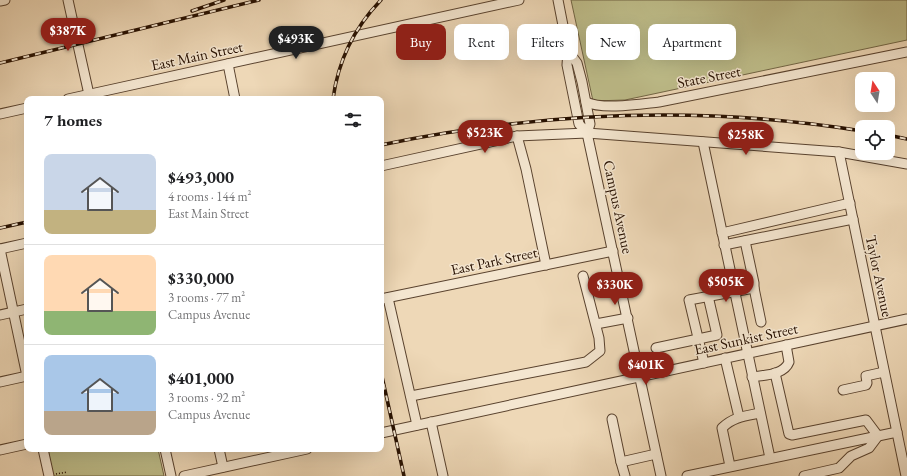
<!DOCTYPE html>
<meta charset="utf-8">
<style>
body{margin:0;font-family:"EB Garamond",serif;background:#f6f6f6;color:#202124;height:100vh;display:flex;flex-direction:column;font-size:15px;white-space:nowrap}
*{box-sizing:border-box;margin:0}
p{font-size:13px;color:#757577}
.icon{flex:none;width:22px;height:22px;fill:none;stroke:currentColor;stroke-width:2;stroke-linecap:round;stroke-linejoin:round}
.map{position:relative;flex:1;overflow:hidden}
.panel{position:absolute;left:24px;top:96px;width:360px;height:356px;display:flex;flex-direction:column;background:#fff;border-radius:8px;box-shadow:0 4px 16px #0002}
.panel>*{flex:none}
.banner{position:absolute;left:396px;top:24px;width:380px;height:36px;display:flex;gap:8px}
.needle{width:26px;rotate:348deg}
.controls{position:absolute;left:855px;top:72px;display:grid;gap:8px}
.controls a{display:grid;place-items:center;width:40px;height:40px;border-radius:8px;background:#fff;box-shadow:0 4px 16px #0002;font-size:20px}
.price{position:absolute;translate:-50% -34px;padding:0 9px;border-radius:14px;background:#8f2418;color:#fff;font-size:13px;line-height:26px;filter:drop-shadow(0 1px 2px #0008)}
.price::after{content:'';position:absolute;left:50%;top:24px;width:12px;height:9px;margin-left:-6px;background:inherit;clip-path:polygon(0 0,100% 0,50% 100%)}
.price.active{background:#222;color:#fff}
ul{padding:0;list-style:none}
li{display:flex;align-items:center;gap:12px;height:100px;padding:0 20px}
li+li{border-top:1px solid #e0e0e0}
li span{display:grid;place-items:center;flex:none;width:112px;height:80px;border-radius:8px;color:#555}
li>.icon{margin-inline-start:auto}
span .icon{width:48px;height:48px;fill:#fffc;stroke-width:1}
li b{font-size:17px}
h2{display:flex;justify-content:space-between;align-items:center;height:48px;padding:0 20px;font-size:17px}
.tag{padding:0 14px;border-radius:8px;background:#fff;box-shadow:0 4px 16px #0002;font-size:14px;line-height:36px}
.tag.active{background:#8f2418;color:#fff}
.map>svg:first-child{display:block}
</style>
<div class="map">
<svg width="907" height="476" viewBox="0 0 907 476">
<rect width="100%" height="100%" fill="#eed8b7"/>
<filter id="stains"><feTurbulence type="fractalNoise" baseFrequency=".005" numOctaves="4"/><feColorMatrix values="0 0 0 0 .2 0 0 0 0 .09 0 0 0 0 .02 0 0 0 .5 -.17"/></filter>
<radialGradient id="worn" r=".72"><stop offset=".6" stop-color="#630" stop-opacity="0"/><stop offset="1" stop-color="#630" stop-opacity=".3"/></radialGradient>
<g fill="#bebd8a" stroke="#726645">
<path d="M571,0H907V40L625,100L593,101Z"/>
<path d="M48,449H158L164,476H53Z"/>
</g>
<g fill="none" stroke-linecap="round" stroke-linejoin="round">
<g stroke="#59422e" stroke-width="11">
<g id="minor">
<path d="M68,0L90,99"/>
<path d="M558,0L568,51L567,65L579,124L587,133"/>
<path d="M0,1L5,0"/>
<path d="M568,51L577,63L582,82L590,124L587,133L661,476"/>
<path d="M228,64L235,99"/>
<path d="M68,99L519,0"/>
<path d="M586,102C603,110 640,104 659,102L907,52"/>
<path d="M0,114L27,108"/>
<path d="M517,136L526,169L546,265"/>
<path d="M703,142L770,458"/>
<path d="M839,152L906,476"/>
<path d="M381,166L517,136L587,133L839,152L907,164"/>
<path d="M722,233L850,203"/>
<path d="M724,245L853,219"/>
<path d="M0,249L27,376"/>
<path d="M0,249L27,243"/>
<path d="M754,288L761,322"/>
<path d="M388,298L417,425"/>
<path d="M381,299L613,251"/>
<path d="M0,315L27,309"/>
<path d="M596,324L628,318"/>
<path d="M656,348L717,335L708,296"/>
<path d="M725,358L739,417"/>
<path d="M704,363L689,300L754,288V283L745,241"/>
<path d="M775,373L789,434L792,435L866,420L878,436L869,448L851,456L839,468L804,476"/>
<path d="M752,377C765,375 784,375 789,362L786,345"/>
<path d="M0,382L27,376"/>
<path d="M843,390L866,385L867,383L866,376L884,372"/>
<path d="M411,396L586,362L600,351L599,338L583,276"/>
<path d="M612,419L621,462"/>
<path d="M431,422L443,476"/>
<path d="M381,433L907,319"/>
<path d="M43,449L49,476"/>
<path d="M165,449L171,476"/>
<path d="M219,449L223,467"/>
<path d="M0,450L27,444"/>
<path d="M730,466L722,428C733,417 745,416 760,413"/>
<path d="M184,476L307,449"/>
<path d="M625,476L621,462L656,454"/>
<path d="M687,476L897,432"/>
</g>
</g>
<path stroke="#271000" stroke-width="1.5" stroke-dasharray="1 2" stroke-linecap="butt" d="M56,474L67,472"/>
<use href="#minor" stroke="#f4e6d0" stroke-width="9"/>
<g stroke="#271000" stroke-width="3.5">
<g id="rail">
<path d="M192,11L224,0"/>
<path d="M0,63L259,0"/>
<path d="M333,99C338,61 354,28 381,0"/>
<path d="M888,135L907,139"/>
<path d="M381,145C540,112 702,105 862,131"/>
<path d="M0,228L27,222"/>
<path d="M381,372L404,476"/>
</g>
</g>
<use href="#rail" stroke="#f4e6d0" stroke-width="2" stroke-dasharray="6" stroke-linecap="butt"/>
</g>
<g text-anchor="middle" stroke-width="3" stroke-linejoin="round" paint-order="stroke">
<g font-size="15" fill="#271000" stroke="#f4e6d0">
<text transform="translate(197 56) rotate(-12)" y="5">East Main Street</text>
<text transform="translate(709 77) rotate(-11)" y="5">State Street</text>
<text transform="translate(618 207) rotate(78)" y="5">Campus Avenue</text>
<text transform="translate(494 261) rotate(-12)" y="5">East Park Street</text>
<text transform="translate(879 276) rotate(78)" y="5">Taylor Avenue</text>
<text transform="translate(746 339) rotate(-12)" y="5">East Sunkist Street</text>
</g>
</g>
<rect width="100%" height="100%" filter="url(#stains)"/>
<rect width="100%" height="100%" fill="url(#worn)"/>
</svg>
<div class="controls">
<a><svg class="needle" viewBox="-14 -14 28 28"><path d="M0-13l5 13h-10z" fill="#e53935"/><path d="M0 13l5-13h-10z" fill="#757577"/></svg></a>
<a><svg class="icon" aria-label="locate" viewBox="0 0 24 24"><circle cx="12" cy="12" r="6"/><path d="M12 2v4M12 18v4M2 12h4M18 12h4"/></svg></a>
</div>
<b class="price" style="left:68px;top:52px">$387K</b>
<b class="price active" style="left:296px;top:60px">$493K</b>
<b class="price" style="left:485px;top:154px">$523K</b>
<b class="price" style="left:746px;top:156px">$258K</b>
<b class="price" style="left:726px;top:303px">$505K</b>
<b class="price" style="left:615px;top:306px">$330K</b>
<b class="price" style="left:646px;top:386px">$401K</b>
<div class="banner">
<a class="tag active">Buy</a>
<a class="tag">Rent</a>
<a class="tag">Filters</a>
<a class="tag">New</a>
<a class="tag">Apartment</a>
</div>
<section class="panel">
<h2>7 homes<svg class="icon" aria-label="filters" viewBox="0 0 24 24"><path d="M4 7h16M4 17h16"/><circle cx="9" cy="7" r="2"/><circle cx="15" cy="17" r="2"/></svg></h2>
<ul>
<li><span style="background:linear-gradient(#c9d6e8 70%,#c2b280 0)"><svg class="icon" aria-label="home" viewBox="0 0 24 24"><path d="M3 11l9-7 9 7M6 9v11h12V9"/></svg></span><div><b>$493,000</b><p>4 rooms · 144 m²</p><p>East Main Street</p></div></li>
<li><span style="background:linear-gradient(#ffd9b3 70%,#8fb573 0)"><svg class="icon" aria-label="home" viewBox="0 0 24 24"><path d="M3 11l9-7 9 7M6 9v11h12V9"/></svg></span><div><b>$330,000</b><p>3 rooms · 77 m²</p><p>Campus Avenue</p></div></li>
<li><span style="background:linear-gradient(#a9c7e8 70%,#b9a48a 0)"><svg class="icon" aria-label="home" viewBox="0 0 24 24"><path d="M3 11l9-7 9 7M6 9v11h12V9"/></svg></span><div><b>$401,000</b><p>3 rooms · 92 m²</p><p>Campus Avenue</p></div></li>
</ul>
</section>
</div>
